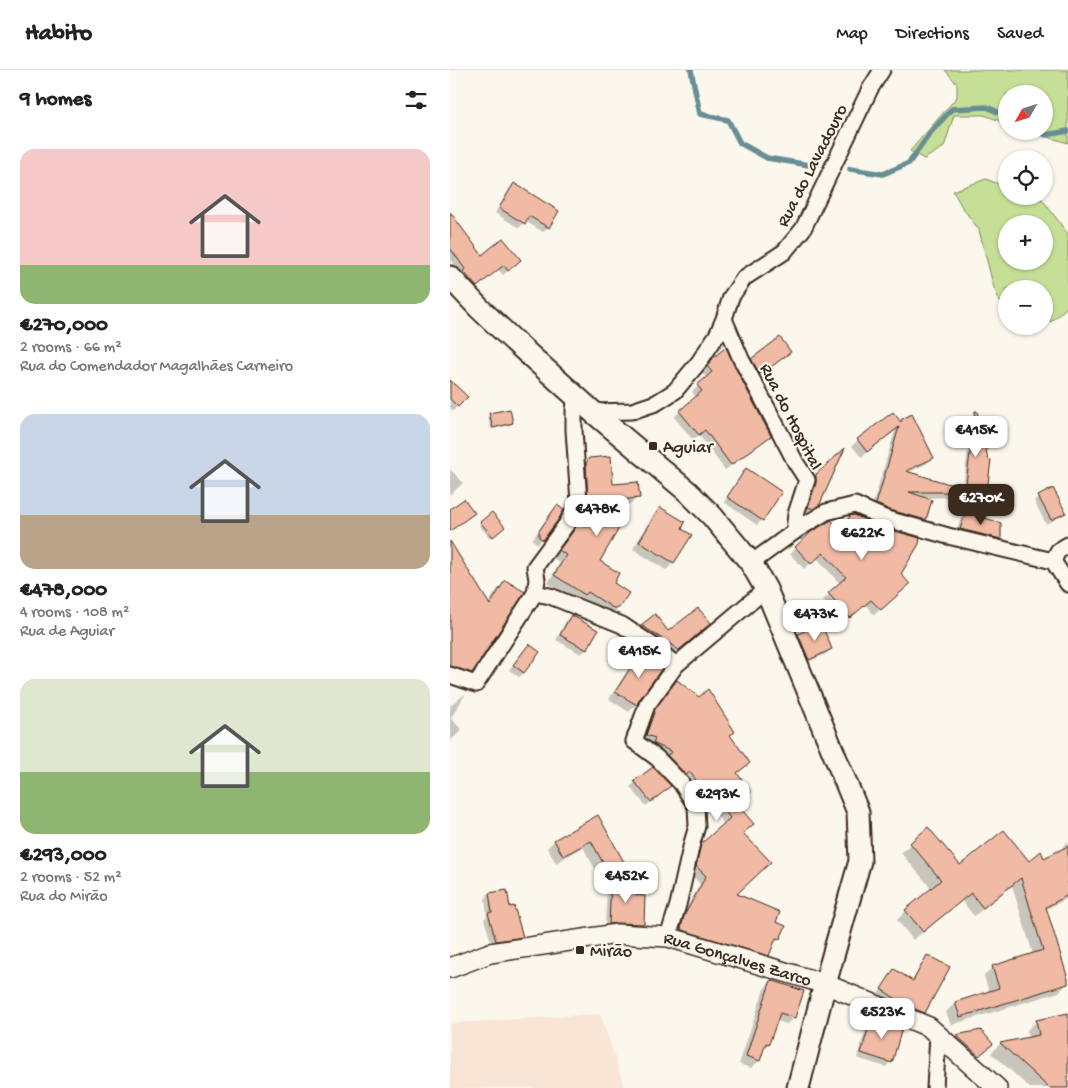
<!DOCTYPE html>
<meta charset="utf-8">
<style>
body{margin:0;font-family:"Gochi Hand",sans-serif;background:#f2f2f2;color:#222;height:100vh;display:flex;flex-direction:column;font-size:19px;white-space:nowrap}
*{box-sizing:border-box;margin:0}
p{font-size:16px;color:#767676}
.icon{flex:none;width:28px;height:28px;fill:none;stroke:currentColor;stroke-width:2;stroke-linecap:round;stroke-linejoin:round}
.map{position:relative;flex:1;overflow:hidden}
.panel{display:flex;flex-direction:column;background:#fff;width:450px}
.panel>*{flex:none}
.needle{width:32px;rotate:231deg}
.controls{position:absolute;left:548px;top:15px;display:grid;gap:10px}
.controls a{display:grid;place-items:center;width:55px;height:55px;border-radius:50%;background:#fff;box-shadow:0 1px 4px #0004;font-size:25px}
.price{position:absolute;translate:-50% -42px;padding:0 11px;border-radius:10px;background:#fff;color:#222;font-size:16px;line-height:32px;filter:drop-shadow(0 1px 2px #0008)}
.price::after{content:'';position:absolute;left:50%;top:30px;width:15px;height:11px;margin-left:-8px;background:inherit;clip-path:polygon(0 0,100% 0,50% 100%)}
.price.current{background:#3b2a1e;color:#fff}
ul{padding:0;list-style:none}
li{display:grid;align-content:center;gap:10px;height:265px;padding:0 20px}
li span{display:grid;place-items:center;height:155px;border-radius:15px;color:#555}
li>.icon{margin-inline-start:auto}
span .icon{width:90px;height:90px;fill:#fffc;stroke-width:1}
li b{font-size:21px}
h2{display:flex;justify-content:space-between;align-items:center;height:60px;padding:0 20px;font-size:21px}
header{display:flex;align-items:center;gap:30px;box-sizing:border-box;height:70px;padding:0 25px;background:#fff;border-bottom:1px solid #e0e0e0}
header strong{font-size:24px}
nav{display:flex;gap:28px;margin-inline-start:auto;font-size:18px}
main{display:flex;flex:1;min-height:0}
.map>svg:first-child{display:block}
</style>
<header>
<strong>Habito</strong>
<nav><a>Map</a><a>Directions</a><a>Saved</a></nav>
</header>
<main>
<section class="panel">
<h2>9 homes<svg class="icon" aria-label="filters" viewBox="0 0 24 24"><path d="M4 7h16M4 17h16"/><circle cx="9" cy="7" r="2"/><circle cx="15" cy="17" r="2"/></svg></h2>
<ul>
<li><span style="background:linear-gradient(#f6c9c9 75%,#8fb573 0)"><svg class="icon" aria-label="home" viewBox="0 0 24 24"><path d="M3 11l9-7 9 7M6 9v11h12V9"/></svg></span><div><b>€270,000</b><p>2 rooms · 66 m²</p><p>Rua do Comendador Magalhães Carneiro</p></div></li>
<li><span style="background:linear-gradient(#c9d6e8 65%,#b9a48a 0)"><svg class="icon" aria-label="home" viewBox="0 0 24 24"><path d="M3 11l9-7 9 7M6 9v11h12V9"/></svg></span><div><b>€478,000</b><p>4 rooms · 108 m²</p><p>Rua de Aguiar</p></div></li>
<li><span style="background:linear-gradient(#dfe7d0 60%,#8fb573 0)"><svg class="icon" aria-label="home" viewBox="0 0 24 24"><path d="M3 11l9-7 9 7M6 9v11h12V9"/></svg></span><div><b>€293,000</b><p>2 rooms · 52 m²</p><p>Rua do Mirão</p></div></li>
</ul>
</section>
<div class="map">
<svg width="618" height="1018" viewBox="0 0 618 1018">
<rect width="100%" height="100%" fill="#fbf7ec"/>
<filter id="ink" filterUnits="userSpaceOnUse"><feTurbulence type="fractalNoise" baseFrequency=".02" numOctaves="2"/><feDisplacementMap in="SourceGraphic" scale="10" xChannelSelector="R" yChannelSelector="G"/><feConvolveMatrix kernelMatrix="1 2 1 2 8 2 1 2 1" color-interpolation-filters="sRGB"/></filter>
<g filter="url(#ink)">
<path fill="#f8e5d6" d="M150,944L175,1018H0V955L5,953Z"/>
<g fill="#c5df96" stroke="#80845a" fill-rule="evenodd">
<path d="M495,0H618V73L578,61H594V24H556V53L534,45H504L494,77L474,89L460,81L507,27V14Z"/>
<path d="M536,109L556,117V126H583L592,129L618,164V234L616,238L601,252L594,246V219H556V238H553L544,218L529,160L512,137L503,121ZM556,154H594V191H556Z"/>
</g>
<g fill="#0003">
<path d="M64,115L98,157L93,162L75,151L69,158L45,143L59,120Z"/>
<path d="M0,144L32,187L65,195L53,205L48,199L21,221L11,204L0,189Z"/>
<path d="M265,287L320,365L314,371L275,400L249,365L243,370L224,347L246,327L242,322L257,308L252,303L258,294Z"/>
<path d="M335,287L316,300L315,298L304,307L297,294L302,290Z"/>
<path d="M0,312L16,327L3,341L0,338Z"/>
<path d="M526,342L536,420L533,424H512L518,379L511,380L507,365L510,362L521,359L523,345Z"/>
<path d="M40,345L62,353L60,355L41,359L38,347Z"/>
<path d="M453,350L482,388L476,394L457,403L512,420L505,427L472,428L475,449L469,456L421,440L445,361L411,387L402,376L408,370L450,353Z"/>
<path d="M140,389L162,416L188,427L181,434L155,437L148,492L162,513L177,523L166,540L159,547L130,528L127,532L98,513L110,493L103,488L117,469L122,460L129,452V447L132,440V397Z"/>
<path d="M0,399L13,413L0,425Z"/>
<path d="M292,405L312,450L307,455L274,432Z"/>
<path d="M367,405L369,434L358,442L355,441L363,418L362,409Z"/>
<path d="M589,427L615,442L610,447L596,454L584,431Z"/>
<path d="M107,437L92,469L88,474L82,470L102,441Z"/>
<path d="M210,438L230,459L240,465L223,493L216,500L183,479L203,445Z"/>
<path d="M516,443L550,469L545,473L506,464L511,448Z"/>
<path d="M42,444L53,457L40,468L29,455Z"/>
<path d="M401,447L450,504L453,520L424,545L415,534L393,553L373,530L390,514L367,488L354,499L340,484L361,463L390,462L395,453Z"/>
<path d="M0,474L38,534L46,521L55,512L21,602L12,611L0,607Z"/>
<path d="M121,546L147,561L136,580L131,584L106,570L116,551Z"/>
<path d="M205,546L218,563L252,561L221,586L185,563Z"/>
<path d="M349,565L381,579L376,584L354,594L344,570Z"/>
<path d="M74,580V603L69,607L59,600Z"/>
<path d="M190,584L188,629L186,634L179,642L159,629L183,592Z"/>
<path d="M227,612L283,662L279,666L299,693L287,704L300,722L285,734L292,764L285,825L324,853L329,869L323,875L318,885L311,892L226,866L228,854L250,814L240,803L245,782L274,755L254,727L249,730L190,671L199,648L220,618Z"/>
<path d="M16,623L1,648L12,660L0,671V636Z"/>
<path d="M202,699L219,716L196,736L180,717Z"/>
<path d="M147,747L173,792L166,799L150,808L133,777L106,793L97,778L104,771Z"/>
<path d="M478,759L510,797L578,793L593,790L613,780L612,778L618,771V828L595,840L618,913L609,922L501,955L496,942L505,933L539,922L534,906L543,897L583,884L562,816L524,846L512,831L463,870L447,850L456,841L482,819L451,783Z"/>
<path d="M162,812L185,826L193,854L188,859L155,858L157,817Z"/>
<path d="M39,824L58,838L72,866L67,871L42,875L34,849L37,846L35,829Z"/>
<path d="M477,887L474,943L469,947L452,940L428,924L440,905L444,901L462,912L473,891Z"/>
<path d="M321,911L344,947L337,954L326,951L318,974L312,979L309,991L301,998L289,994L314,919Z"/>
<path d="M618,945V1018H580L541,983L550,974L579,969L577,960L587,951Z"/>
<path d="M423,947L440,992L436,997L407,988L418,952Z"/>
<path d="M530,962L536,979L523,990L502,971L506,967Z"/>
</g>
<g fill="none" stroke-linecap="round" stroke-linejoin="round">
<g stroke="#678e95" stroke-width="5.5">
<path d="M241,0L250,44L278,50L290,73L317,88L365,96"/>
<path d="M587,61L596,65L618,61"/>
<path d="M400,99L433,104L459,93L481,62L502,39L537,37L556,46"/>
</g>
</g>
<g fill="#f0baa4" stroke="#3b2a1e">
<path d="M64,113L109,141L99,158L79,146L75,154L49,138Z"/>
<path d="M0,142L32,185L53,168L71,190L58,201L54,195L27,217L13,201L15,199L0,178Z"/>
<path d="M330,267L341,282L321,297L320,295L310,304L301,289Z"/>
<path d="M276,277L283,293L321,366L281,395L255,360L249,365L229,341L252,321L247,315L262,302L257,296L264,287Z"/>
<path d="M0,310L18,327L8,337L0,329Z"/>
<path d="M60,339L63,353L43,358L39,343Z"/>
<path d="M525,341H527L538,389L541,390L537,421H515L521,376L514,378L510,361L523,357Z"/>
<path d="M443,342L451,352L452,349L462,344L484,388L456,401L513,418L512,422H459L482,430L476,450L440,440L426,434L449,357L417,382L407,369Z"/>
<path d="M395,378L370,434L363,439L358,437L366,413V404Z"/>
<path d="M161,386L163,414L188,412L190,428L148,432L175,448L150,491L169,503L164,513L179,523L169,538H163L138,522L135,525L104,505L116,485L109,480L124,460L129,451L137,457L136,439L138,431L136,393L139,388Z"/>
<path d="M296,398L332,422L313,451L277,427Z"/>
<path d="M603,418L616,443L601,450L588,426Z"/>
<path d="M14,429L25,443L0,461V439Z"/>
<path d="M107,435L114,440L108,450L93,470L89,467V461Z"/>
<path d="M210,437L235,452L232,459L242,465L224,493L189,472Z"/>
<path d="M42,442L55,457L43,467L30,452Z"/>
<path d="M516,442L551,453V469L510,459Z"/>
<path d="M404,445L434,458L470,468L469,474L451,504L460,514L431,540L421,530L400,548L378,523L396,507L373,483L361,494L345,477L361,462L380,451L381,450L391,461L400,446Z"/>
<path d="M0,471L40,535L55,510L75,522L22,603L0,596Z"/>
<path d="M248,538L261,553L229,580L191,555L205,544L218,561Z"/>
<path d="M121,545L148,560L137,580L110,565Z"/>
<path d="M371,553L382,579L359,590L348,564Z"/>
<path d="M79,574L90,582L74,603L63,595Z"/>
<path d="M190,583L213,597L189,630L187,635L165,622Z"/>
<path d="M227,610L249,627L258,619L285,662L280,665L300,693L287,703L301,722L286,733L304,754L293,763L321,792L287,824L330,842L326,852L336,856L330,869L326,868L319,886L232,860L231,858L234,846L256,806L246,796L251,774L280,748L261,722L257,725L240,702L236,705L217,685L222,682L203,673L205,668L196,665L205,639Z"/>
<path d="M203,697L221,716L201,732L184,711Z"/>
<path d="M148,745L174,792L158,802L141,771L113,786L104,770Z"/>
<path d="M478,757L510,795L554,760L579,791L591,781L594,788L618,776V825L596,837L618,909V914L510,947L505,932L549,918L542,896L593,880L571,808L533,838L521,823L473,862L455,840L491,810L460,773Z"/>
<path d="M161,811L187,813L186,825L195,826L194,854L167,853L159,854Z"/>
<path d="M57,820L60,837L64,836L73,867L46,871L38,843L42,842L39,823Z"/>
<path d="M477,885L500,897L475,943L457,936L431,919L444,899L463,911Z"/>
<path d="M321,910L354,921L345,948L330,943L319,974L316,973L310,991L296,986Z"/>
<path d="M618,943V1018H599L550,973L589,965L586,950Z"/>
<path d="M422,946L452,958L442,993L411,983Z"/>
<path d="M531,960L543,974L529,986L506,965Z"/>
</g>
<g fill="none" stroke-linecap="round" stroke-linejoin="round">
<g stroke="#3b2a1e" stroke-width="19">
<g id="minor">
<path d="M274,249L291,289L312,328L346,393L357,410L346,444L344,462"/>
<path d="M143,342L182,341L206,333L225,321L249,292L267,265L274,249L281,227L294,208L334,182L353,159L420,19L432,0"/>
<path d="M603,491L608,481L618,475"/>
<path d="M301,493L348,459L376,442L405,435L437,449L498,466L603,491L618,514"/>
<path d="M85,523L100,526L172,555L202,575L226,595"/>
<path d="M0,605L26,614L85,523L87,510L85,497L116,455L129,432L124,360V340L126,326"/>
<path d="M218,867L228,835L242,773L247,756L246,736L231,713L207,688L184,671L197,635L226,595L316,519"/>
<path d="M485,1018L488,964"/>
</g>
</g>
<g stroke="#3b2a1e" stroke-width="22">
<g id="tertiary">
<path id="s1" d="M0,898L40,883L167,864L218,867L375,914L479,957L547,1018"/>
</g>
</g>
<g stroke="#3b2a1e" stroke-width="25">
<path id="secondary" d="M0,207L29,238L64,271L143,342L238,422L262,446L301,493L316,519L408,742L410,791L375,914L348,1018"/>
</g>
<use href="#minor" stroke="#fbf7ec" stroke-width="15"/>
<use href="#tertiary" stroke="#fbf7ec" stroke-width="19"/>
<use href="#secondary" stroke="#fbf7ec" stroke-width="21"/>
</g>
</g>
<g fill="#3b2a1e" stroke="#fbf7ec" stroke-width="2">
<rect x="198" y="371" width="10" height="10" rx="2.5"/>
<rect x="125" y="875" width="10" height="10" rx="2.5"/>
</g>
<g text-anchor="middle" stroke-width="4.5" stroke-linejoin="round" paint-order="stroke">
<g font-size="18" fill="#3b2a1e" stroke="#fbf7ec">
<text transform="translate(361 95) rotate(-63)" y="6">Rua do Lavadouro</text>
<text transform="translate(342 346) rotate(63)" y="6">Rua do Hospital</text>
<text dy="6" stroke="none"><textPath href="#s1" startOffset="295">Rua Gonçalves Zarco</textPath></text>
</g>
<g font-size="18" fill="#3b2a1e" stroke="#fbf7ec" text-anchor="start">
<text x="213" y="382">Aguiar</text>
<text x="140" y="886">Mirão</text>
</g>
</g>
</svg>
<div class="controls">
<a><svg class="needle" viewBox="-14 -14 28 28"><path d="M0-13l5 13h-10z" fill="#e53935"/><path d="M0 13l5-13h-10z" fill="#767676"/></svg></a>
<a><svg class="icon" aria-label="locate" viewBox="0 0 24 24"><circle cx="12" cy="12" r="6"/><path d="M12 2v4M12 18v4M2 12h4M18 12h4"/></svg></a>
<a>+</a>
<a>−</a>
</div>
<b class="price" style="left:526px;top:388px">€415K</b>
<b class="price current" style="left:531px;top:456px">€270K</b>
<b class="price" style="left:147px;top:467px">€478K</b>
<b class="price" style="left:412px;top:491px">€622K</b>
<b class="price" style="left:365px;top:572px">€473K</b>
<b class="price" style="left:189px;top:609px">€415K</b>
<b class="price" style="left:267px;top:752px">€293K</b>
<b class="price" style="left:176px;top:834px">€452K</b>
<b class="price" style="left:432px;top:970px">€523K</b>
</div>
</main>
